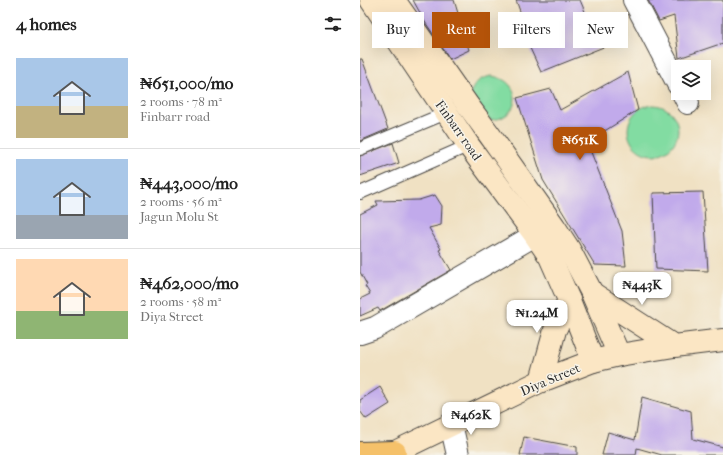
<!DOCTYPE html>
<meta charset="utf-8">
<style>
body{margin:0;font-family:"IM FELL French Canon",serif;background:#f2f2f2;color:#222;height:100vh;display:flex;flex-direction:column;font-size:15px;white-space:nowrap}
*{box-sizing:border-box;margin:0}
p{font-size:13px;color:#767676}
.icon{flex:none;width:22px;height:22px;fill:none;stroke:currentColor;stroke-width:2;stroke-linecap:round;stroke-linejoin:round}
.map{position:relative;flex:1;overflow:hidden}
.details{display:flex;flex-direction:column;background:#fff;width:360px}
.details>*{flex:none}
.guide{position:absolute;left:12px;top:12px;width:291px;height:36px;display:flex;gap:8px}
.fabs{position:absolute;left:311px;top:60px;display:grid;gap:8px}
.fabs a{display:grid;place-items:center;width:40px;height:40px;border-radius:0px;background:#fff;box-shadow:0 4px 16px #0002;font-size:20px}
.price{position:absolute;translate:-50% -34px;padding:0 9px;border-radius:8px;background:#fff;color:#222;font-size:13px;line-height:26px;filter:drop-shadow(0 1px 2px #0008)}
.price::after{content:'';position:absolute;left:50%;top:24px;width:12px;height:9px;margin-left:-6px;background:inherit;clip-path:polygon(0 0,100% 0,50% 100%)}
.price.current{background:#b45309;color:#fff}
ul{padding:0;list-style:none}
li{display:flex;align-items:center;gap:12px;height:100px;padding:0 16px}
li+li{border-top:1px solid #e0e0e0}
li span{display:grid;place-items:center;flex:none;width:112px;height:80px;border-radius:0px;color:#555}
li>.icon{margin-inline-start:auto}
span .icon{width:48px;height:48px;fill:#fffc;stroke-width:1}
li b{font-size:17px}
h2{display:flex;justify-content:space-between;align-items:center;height:48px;padding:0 16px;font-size:17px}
.pill{padding:0 14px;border-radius:0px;background:#fff;box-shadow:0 4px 16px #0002;font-size:14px;line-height:36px}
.pill.current{background:#b45309;color:#fff}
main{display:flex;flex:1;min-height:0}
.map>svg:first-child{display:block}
</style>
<main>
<section class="details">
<h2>4 homes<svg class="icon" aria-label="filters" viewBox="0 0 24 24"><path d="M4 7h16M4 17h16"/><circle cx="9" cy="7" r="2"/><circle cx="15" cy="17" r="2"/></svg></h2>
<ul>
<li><span style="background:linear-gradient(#a9c7e8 60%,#c2b280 0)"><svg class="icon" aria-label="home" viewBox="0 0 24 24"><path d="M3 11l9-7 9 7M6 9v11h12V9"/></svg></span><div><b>₦651,000/mo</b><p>2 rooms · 78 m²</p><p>Finbarr road</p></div></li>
<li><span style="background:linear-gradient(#a9c7e8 70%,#9aa5b1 0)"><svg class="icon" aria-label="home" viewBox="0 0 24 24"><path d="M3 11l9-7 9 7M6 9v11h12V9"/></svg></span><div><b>₦443,000/mo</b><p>2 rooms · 56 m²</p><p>Jagun Molu St</p></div></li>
<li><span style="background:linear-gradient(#ffd9b3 65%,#8fb573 0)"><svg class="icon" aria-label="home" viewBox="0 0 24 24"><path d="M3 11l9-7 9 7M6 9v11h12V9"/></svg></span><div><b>₦462,000/mo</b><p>2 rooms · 58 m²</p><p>Diya Street</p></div></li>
</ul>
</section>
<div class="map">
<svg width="363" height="455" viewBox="0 0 363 455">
<rect width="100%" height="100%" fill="#f7f3e8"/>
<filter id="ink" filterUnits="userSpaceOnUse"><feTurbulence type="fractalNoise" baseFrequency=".025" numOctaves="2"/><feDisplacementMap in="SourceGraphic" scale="8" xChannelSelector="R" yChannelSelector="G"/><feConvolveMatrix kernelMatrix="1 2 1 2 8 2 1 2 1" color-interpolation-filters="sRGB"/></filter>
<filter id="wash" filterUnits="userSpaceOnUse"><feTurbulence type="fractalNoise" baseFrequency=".012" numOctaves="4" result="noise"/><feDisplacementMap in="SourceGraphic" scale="16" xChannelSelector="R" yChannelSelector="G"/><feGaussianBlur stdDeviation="0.9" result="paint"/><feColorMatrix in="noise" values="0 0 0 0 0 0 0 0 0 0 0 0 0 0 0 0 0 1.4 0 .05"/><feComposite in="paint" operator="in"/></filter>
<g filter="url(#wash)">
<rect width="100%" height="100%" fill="#f0e1c3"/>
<g fill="#82dca2" stroke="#568466">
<path d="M131,76C164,80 162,119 130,120L110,94C115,82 119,79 131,76Z"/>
<circle cx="293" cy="130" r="25"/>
</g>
<g id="blocks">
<g fill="#c1aaeb">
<path d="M53,0H94L109,50L90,59L65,22Z"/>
<path d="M156,0H220L229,21L235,19L246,46L181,72L169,46L172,45Z"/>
<path d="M288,0H363V43L319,58L314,16L299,21Z"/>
<path d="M0,59H2L28,129L0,141Z"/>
<path d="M268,72L278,110L227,142L262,231L266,266L235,265L183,180L157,98L191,89L200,110Z"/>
<path d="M33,143L39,163L0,176V156Z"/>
<path d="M343,192L348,271L296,269L293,193Z"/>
<path d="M75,195L82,206L81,225L69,228L81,249L79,250L91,270L20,311L18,308L0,316V299L10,294L5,286L7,285L0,272V214L18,205L16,201L59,200Z"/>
<path d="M20,387L30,404L6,419L0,411V400Z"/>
<path d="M282,397L331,411L333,439L363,447V455H302L277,448L276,455H242L248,432L275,440Z"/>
<path d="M164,437L217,447V455H160Z"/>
</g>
</g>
</g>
<g filter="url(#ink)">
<use href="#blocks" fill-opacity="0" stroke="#494642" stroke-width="1"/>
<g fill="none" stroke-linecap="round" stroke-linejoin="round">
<g stroke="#494642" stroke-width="14">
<g id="lane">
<path d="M0,149L91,111"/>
<path d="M0,193L112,144"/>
</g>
</g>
<g stroke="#494642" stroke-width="24">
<g id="street">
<path d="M274,0L318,84"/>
<path d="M323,93L328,103"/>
<path d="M0,333L15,328L175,235"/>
<path d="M91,424L98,455"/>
</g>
</g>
<g stroke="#494642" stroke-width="24">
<g id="secondary">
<path d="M11,0L109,146L175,235L190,257L209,300L233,361"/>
<path d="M34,0L107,104L129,134L194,226L209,249L232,293L259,355"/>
<path d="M232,293L314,346"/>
<path d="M181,381L195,330L209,300"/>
<path d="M29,455L181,381L233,361L259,355L314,346L363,340"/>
</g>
</g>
<g stroke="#494642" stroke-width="24">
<path id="highway" d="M0,453L35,452"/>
</g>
<use href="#lane" stroke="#fff" stroke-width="12"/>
<use href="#street" stroke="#fff" stroke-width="22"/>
<use href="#secondary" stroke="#fbe6c4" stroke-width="22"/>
<use href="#highway" stroke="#f5c16b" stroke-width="22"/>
</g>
</g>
<g text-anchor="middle" stroke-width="3" stroke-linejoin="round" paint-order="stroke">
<g font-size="13" fill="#2b2b2b" stroke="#f7f3e8">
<text transform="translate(99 130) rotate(55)" y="5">Finbarr road</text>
<text transform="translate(190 379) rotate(-23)" y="5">Diya Street</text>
</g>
</g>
</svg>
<div class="fabs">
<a><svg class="icon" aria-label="layers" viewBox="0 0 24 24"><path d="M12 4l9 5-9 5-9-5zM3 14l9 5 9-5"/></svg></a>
</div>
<b class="price current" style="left:220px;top:161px">₦651K</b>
<b class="price" style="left:282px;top:306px">₦443K</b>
<b class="price" style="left:177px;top:334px">₦1.24M</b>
<b class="price" style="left:111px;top:436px">₦462K</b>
<div class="guide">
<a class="pill">Buy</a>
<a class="pill current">Rent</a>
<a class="pill">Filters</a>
<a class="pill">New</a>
</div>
</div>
</main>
